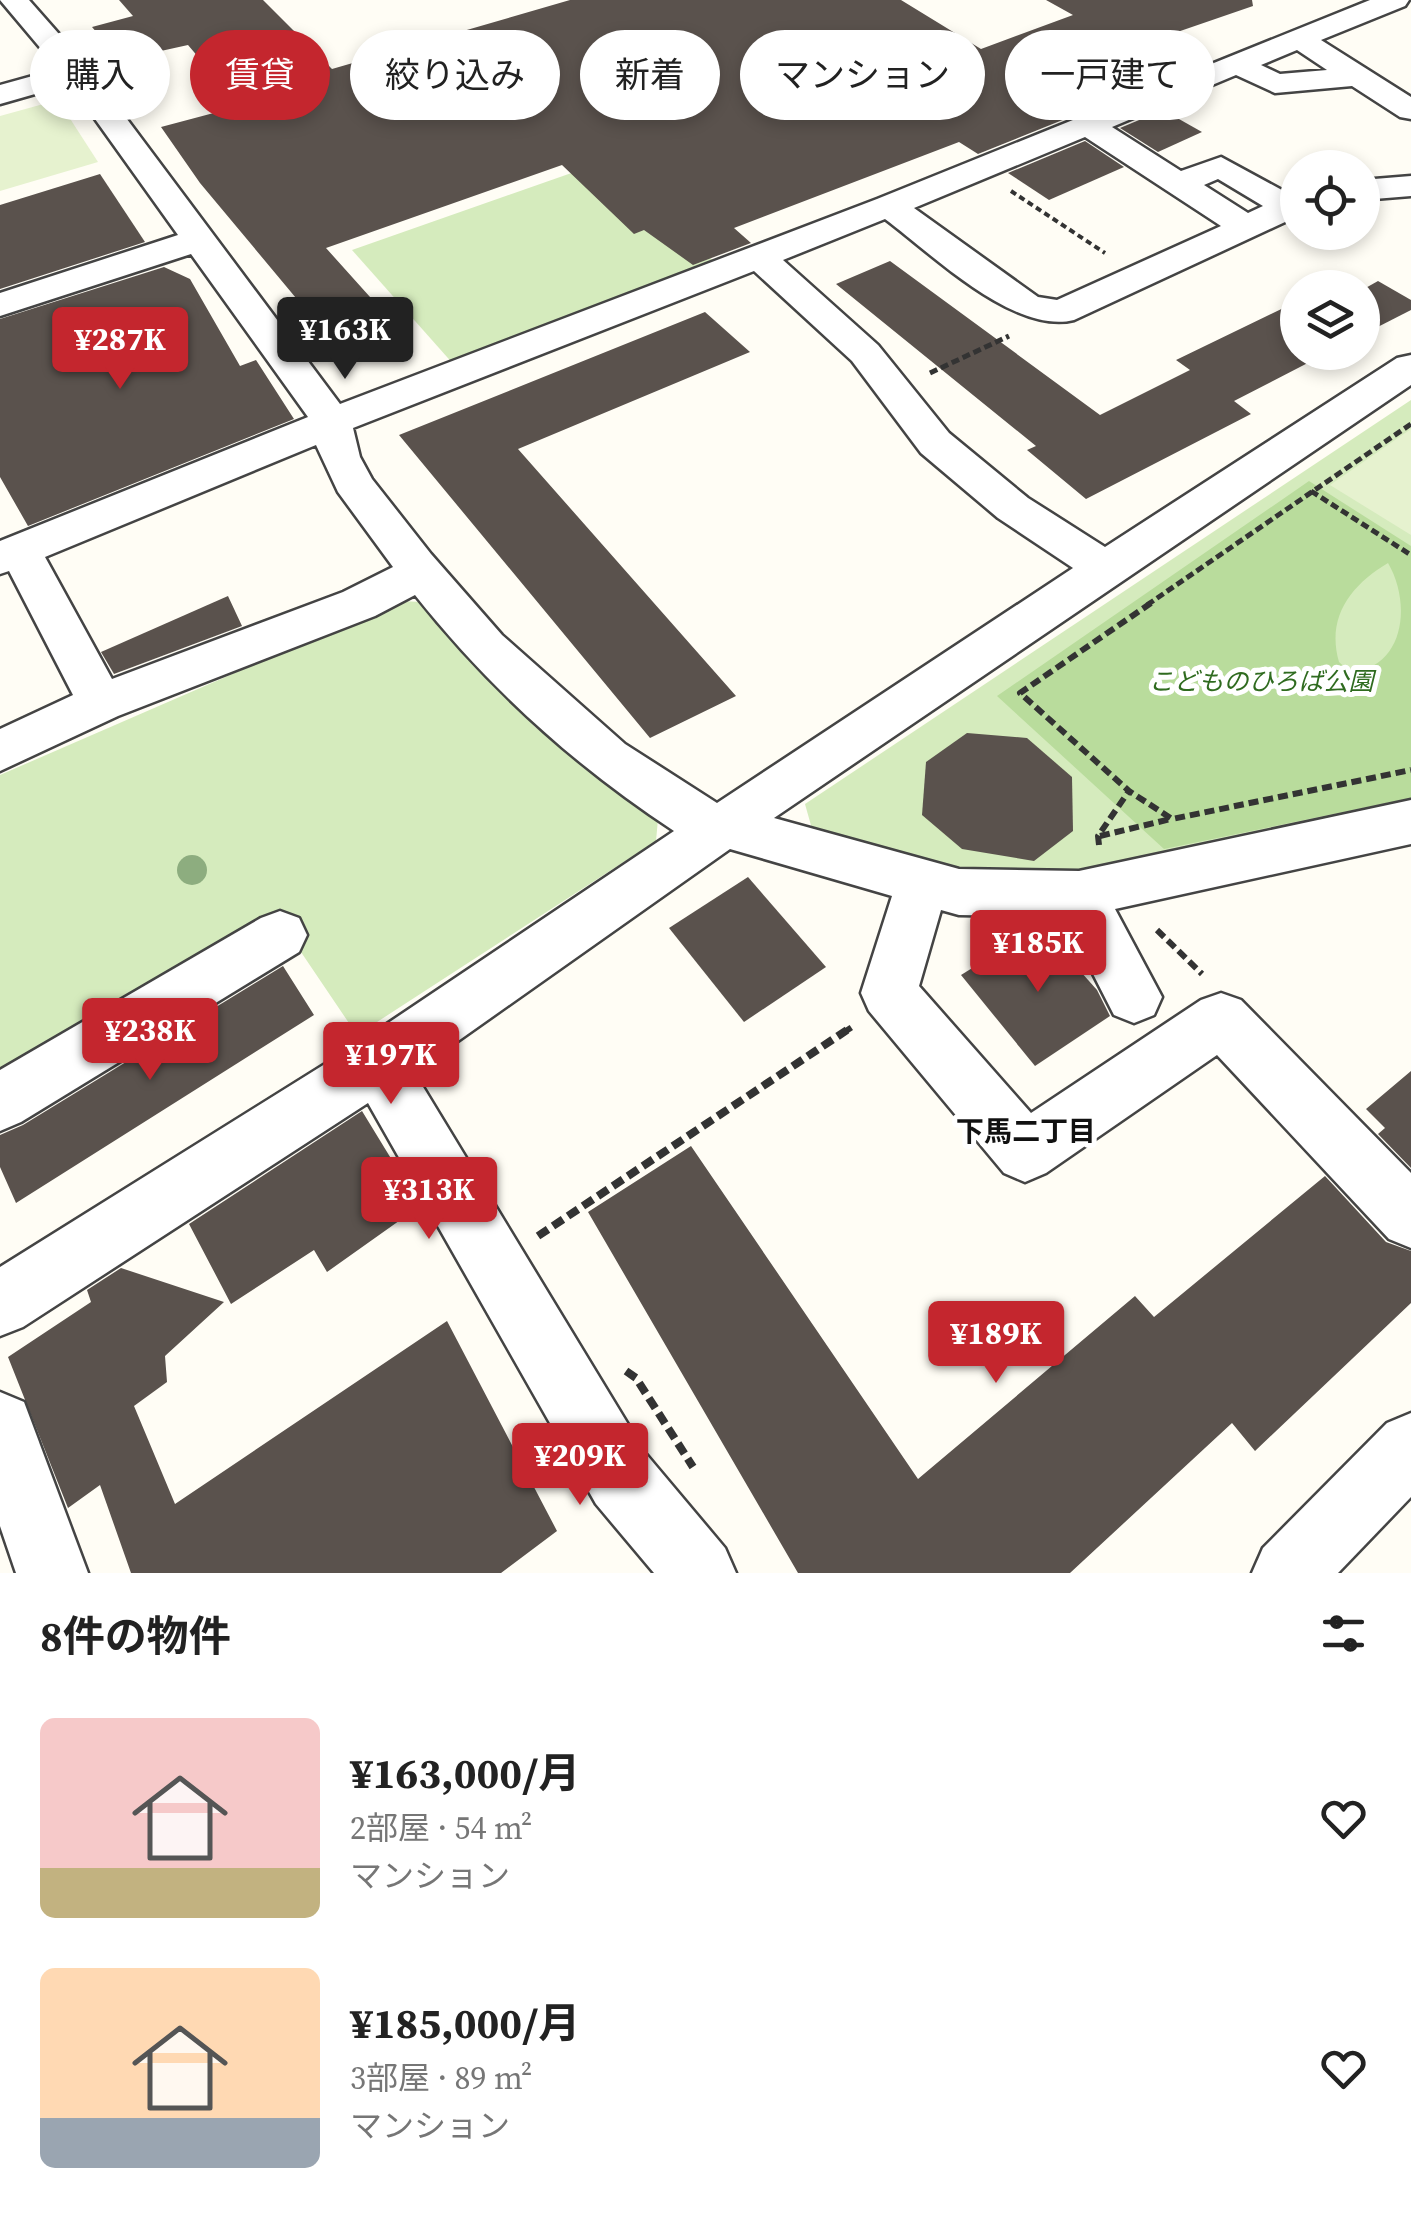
<!DOCTYPE html>
<html lang="ja">
<meta charset="utf-8">
<style>
body{margin:0;font-family:"Source Serif 4","Noto Sans JP",serif;background:#f2f2f2;color:#222;height:100vh;display:flex;flex-direction:column;font-size:38px;white-space:nowrap}
*{box-sizing:border-box;margin:0}
p{font-size:32px;color:#767676}
.icon{flex:none;width:55px;height:55px;fill:none;stroke:currentColor;stroke-width:2;stroke-linecap:round;stroke-linejoin:round}
.map{position:relative;height:1573px;overflow:hidden}
.side{display:flex;flex-direction:column;background:#fff;flex:1}
.side>*{flex:none}
.guide{position:absolute;left:30px;top:30px;width:1352px;height:90px;display:flex;gap:20px}
.fabs{position:absolute;left:1280px;top:150px;display:grid;gap:20px}
.fabs a{display:grid;place-items:center;width:100px;height:100px;border-radius:50%;background:#fff;box-shadow:0 5px 15px #0003;font-size:50px}
.price{position:absolute;translate:-50% -85px;padding:0 22px;border-radius:10px;background:#c4262e;color:#fff;font-size:32px;line-height:65px;filter:drop-shadow(0 2px 5px #0008)}
.price::after{content:'';position:absolute;left:50%;top:60px;width:30px;height:22px;margin-left:-15px;background:inherit;clip-path:polygon(0 0,100% 0,50% 100%)}
.price.on{background:#222;color:#fff}
ul{padding:0;list-style:none}
li{display:flex;align-items:center;gap:30px;height:250px;padding:0 40px}
li span{display:grid;place-items:center;flex:none;width:280px;height:200px;border-radius:15px;color:#555}
li>.icon{margin-inline-start:auto}
span .icon{width:120px;height:120px;fill:#fffc;stroke-width:1}
li b{font-size:42px}
h2{display:flex;justify-content:space-between;align-items:center;height:120px;padding:0 40px;font-size:42px}
.tag{padding:0 35px;border-radius:45px;background:#fff;box-shadow:0 5px 15px #0003;font-size:35px;line-height:90px}
.tag.on{background:#c4262e;color:#fff}
.map>svg:first-child{display:block}
</style>
<div class="map">
<svg width="1411" height="1573" viewBox="0 0 1411 1573">
<rect width="100%" height="100%" fill="#fffdf5"/>
<g fill="#d5ebbd">
<path d="M600,163L716,263L455,366L352,250Z"/>
<path d="M1411,400V804L1044,879L954,867L875,850L812,829L805,804Z"/>
<path d="M400,601L421,602L535,727L658,819L656,841L357,1035L280,921L0,1081V775Z"/>
</g>
<path fill="#b9dc9c" fill-rule="evenodd" d="M1309,481L1411,546V798L1164,849L997,696ZM1388,563C1411,602 1406,666 1351,673L1339,662C1326,617 1351,585 1388,563Z"/>
<g fill="#e6f2cf">
<path d="M58,100L98,162L0,191V116Z"/>
<path d="M1411,429V535L1330,485Z"/>
</g>
<g fill="#5a524d">
<path d="M119,0H263L332,69L570,0H901L981,49L1073,15L1046,0H1252L1253,6L1125,50L1136,57L1097,72L1132,92L978,154L959,142L734,228L751,243L693,265L644,230L634,234L562,165L326,248L379,307L321,328L200,183L161,127L240,106L188,45L120,60L92,27L133,16Z"/>
<path d="M1163,110L1202,132L1158,152L1120,128Z"/>
<path d="M1085,141L1124,167L1049,200L1008,173Z"/>
<path d="M100,174L145,242L0,289V205Z"/>
<path d="M890,261L1100,415L1190,370L1176,360L1298,301V352H1329L1234,401L1251,414L1086,499L1027,450L1036,446L836,284Z"/>
<path d="M164,267L190,279L240,366L256,360L294,419L28,526L0,477V319Z"/>
<path d="M1378,281L1411,300V310L1362,335V290Z"/>
<path d="M705,312L750,352L518,449L736,696L650,738L399,435Z"/>
<path d="M228,596L242,626L114,674L101,652Z"/>
<path d="M967,733L1027,738L1072,777L1073,831L1034,861L962,849L922,815L926,762Z"/>
<path d="M748,877L826,967L744,1022L669,928Z"/>
<path d="M1040,926L1097,990L1110,1016L1035,1066L961,975Z"/>
<path d="M283,966L314,1015L16,1203L0,1167V1135L23,1125Z"/>
<path d="M1411,1071V1168L1378,1134L1385,1128L1366,1109Z"/>
<path d="M362,1111L420,1206L327,1272L314,1250L231,1304L189,1224Z"/>
<path d="M691,1146L918,1479L1135,1296L1154,1317L1325,1176L1386,1242L1411,1251V1303L1255,1451L1232,1423L1070,1573H798L588,1212Z"/>
<path d="M121,1268L224,1302L165,1356L167,1382L134,1406L175,1504L447,1321L557,1531L501,1573H131L100,1485L68,1508L8,1357L91,1302L87,1290Z"/>
</g>
<g fill="none" stroke-linecap="round" stroke-linejoin="round">
<g stroke="#444" stroke-width="5">
<g id="minor">
<path d="M0,0H29L88,67L340,404L877,199L1370,0H1409L1405,6L1321,40L1411,97V119L1400,117L1352,86L1275,93L1236,75L1112,127L1181,171L1221,157L1291,195L1298,193V216L1074,320C1014,335 932,254 885,219L783,260L878,345L949,433L1028,498L1105,547L1397,358L1411,355V385L774,818L959,869L1079,871L1411,800V844L1115,909L1162,997L1154,1015L1134,1023L1114,1015L1064,917L959,915L941,910L919,986L1031,1113L1201,1000L1221,993L1241,1000L1411,1173V1248L1389,1239L1217,1055L1046,1173L1025,1182L1004,1173L869,1011L861,993L892,896L730,849L414,1072L646,1454L725,1548L736,1573H654L596,1504L368,1103L23,1327L0,1336V1267L357,1044L674,831C575,766 489,688 415,595L375,616L118,716L0,771V729L73,695L9,571L0,574V541L308,417L191,254L0,316V293L178,235L70,84L0,104V85L58,69ZM1297,50L1327,70L1280,74L1261,65ZM1085,137L1221,226L1057,300L1038,297L914,208ZM1218,179L1263,206L1248,213L1204,185ZM754,271L852,361L921,453L998,518L1073,568L717,803L625,744L502,635L431,554L372,479L360,457L353,428ZM316,445L338,492L393,567L343,592L112,679L45,557Z"/>
<path d="M1411,176V196L1362,200V180Z"/>
<path d="M280,911L299,918L307,935L299,952L21,1122L0,1131V1070L261,918Z"/>
<path d="M0,1392L24,1402L88,1573H16L0,1526Z"/>
<path d="M1411,1413V1497L1338,1573H1252L1263,1548L1387,1423Z"/>
</g>
</g>
<path stroke="#333" stroke-width="4" stroke-dasharray="6 4" stroke-linecap="butt" d="M1011,191L1105,253"/>
<g stroke="#333" stroke-width="5" stroke-dasharray="8 4" stroke-linecap="butt">
<path d="M930,373L1009,336"/>
<path d="M1311,491L1411,555"/>
<path d="M1147,605L1411,424"/>
</g>
<g stroke="#333" stroke-width="6" stroke-dasharray="10 5" stroke-linecap="butt">
<path d="M1151,603L1020,693L1129,791L1172,819L1411,770"/>
<path d="M1100,836L1171,819"/>
<path d="M1099,845L1098,836L1129,791"/>
<path d="M1157,930L1202,974"/>
<path d="M843,1033L852,1027"/>
</g>
<g stroke="#333" stroke-width="8" stroke-dasharray="12 6" stroke-linecap="butt">
<path d="M538,1236L847,1030"/>
<path d="M626,1371L636,1378L693,1467"/>
</g>
<use href="#minor" fill="#fff" fill-rule="evenodd"/>
</g>
<circle fill="#8dad7f" cx="192" cy="870" r="15"/>
<g text-anchor="middle" stroke-width="10" stroke-linejoin="round" paint-order="stroke">
<g font-size="25" font-style="italic" fill="#2f6b1f" stroke="#fff">
<text x="1261" y="690">こどものひろば公園</text>
</g>
<g font-size="28" font-weight="bold" fill="#111" stroke="#fff">
<text x="1026" y="1141">下馬二丁目</text>
</g>
</g>
</svg>
<div class="fabs">
<a><svg class="icon" aria-label="locate" viewBox="0 0 24 24"><circle cx="12" cy="12" r="6"/><path d="M12 2v4M12 18v4M2 12h4M18 12h4"/></svg></a>
<a><svg class="icon" aria-label="layers" viewBox="0 0 24 24"><path d="M12 4l9 5-9 5-9-5zM3 14l9 5 9-5"/></svg></a>
</div>
<b class="price on" style="left:345px;top:382px">¥163K</b>
<b class="price" style="left:120px;top:392px">¥287K</b>
<b class="price" style="left:1038px;top:995px">¥185K</b>
<b class="price" style="left:150px;top:1083px">¥238K</b>
<b class="price" style="left:391px;top:1107px">¥197K</b>
<b class="price" style="left:429px;top:1242px">¥313K</b>
<b class="price" style="left:996px;top:1386px">¥189K</b>
<b class="price" style="left:580px;top:1508px">¥209K</b>
<div class="guide">
<a class="tag">購入</a>
<a class="tag on">賃貸</a>
<a class="tag">絞り込み</a>
<a class="tag">新着</a>
<a class="tag">マンション</a>
<a class="tag">一戸建て</a>
</div>
</div>
<section class="side">
<h2>8件の物件<svg class="icon" aria-label="filters" viewBox="0 0 24 24"><path d="M4 7h16M4 17h16"/><circle cx="9" cy="7" r="2"/><circle cx="15" cy="17" r="2"/></svg></h2>
<ul>
<li><span style="background:linear-gradient(#f6c9c9 75%,#c2b280 0)"><svg class="icon" aria-label="home" viewBox="0 0 24 24"><path d="M3 11l9-7 9 7M6 9v11h12V9"/></svg></span><div><b>¥163,000/月</b><p>2部屋 · 54 m²</p><p>マンション</p></div><svg class="icon" aria-label="heart" viewBox="0 0 24 24"><path d="M12 20l-8-8c-3-5 5-10 8-4 3-6 11-1 8 4z"/></svg></li>
<li><span style="background:linear-gradient(#ffd9b3 75%,#9aa5b1 0)"><svg class="icon" aria-label="home" viewBox="0 0 24 24"><path d="M3 11l9-7 9 7M6 9v11h12V9"/></svg></span><div><b>¥185,000/月</b><p>3部屋 · 89 m²</p><p>マンション</p></div><svg class="icon" aria-label="heart" viewBox="0 0 24 24"><path d="M12 20l-8-8c-3-5 5-10 8-4 3-6 11-1 8 4z"/></svg></li>
</ul>
</section>
